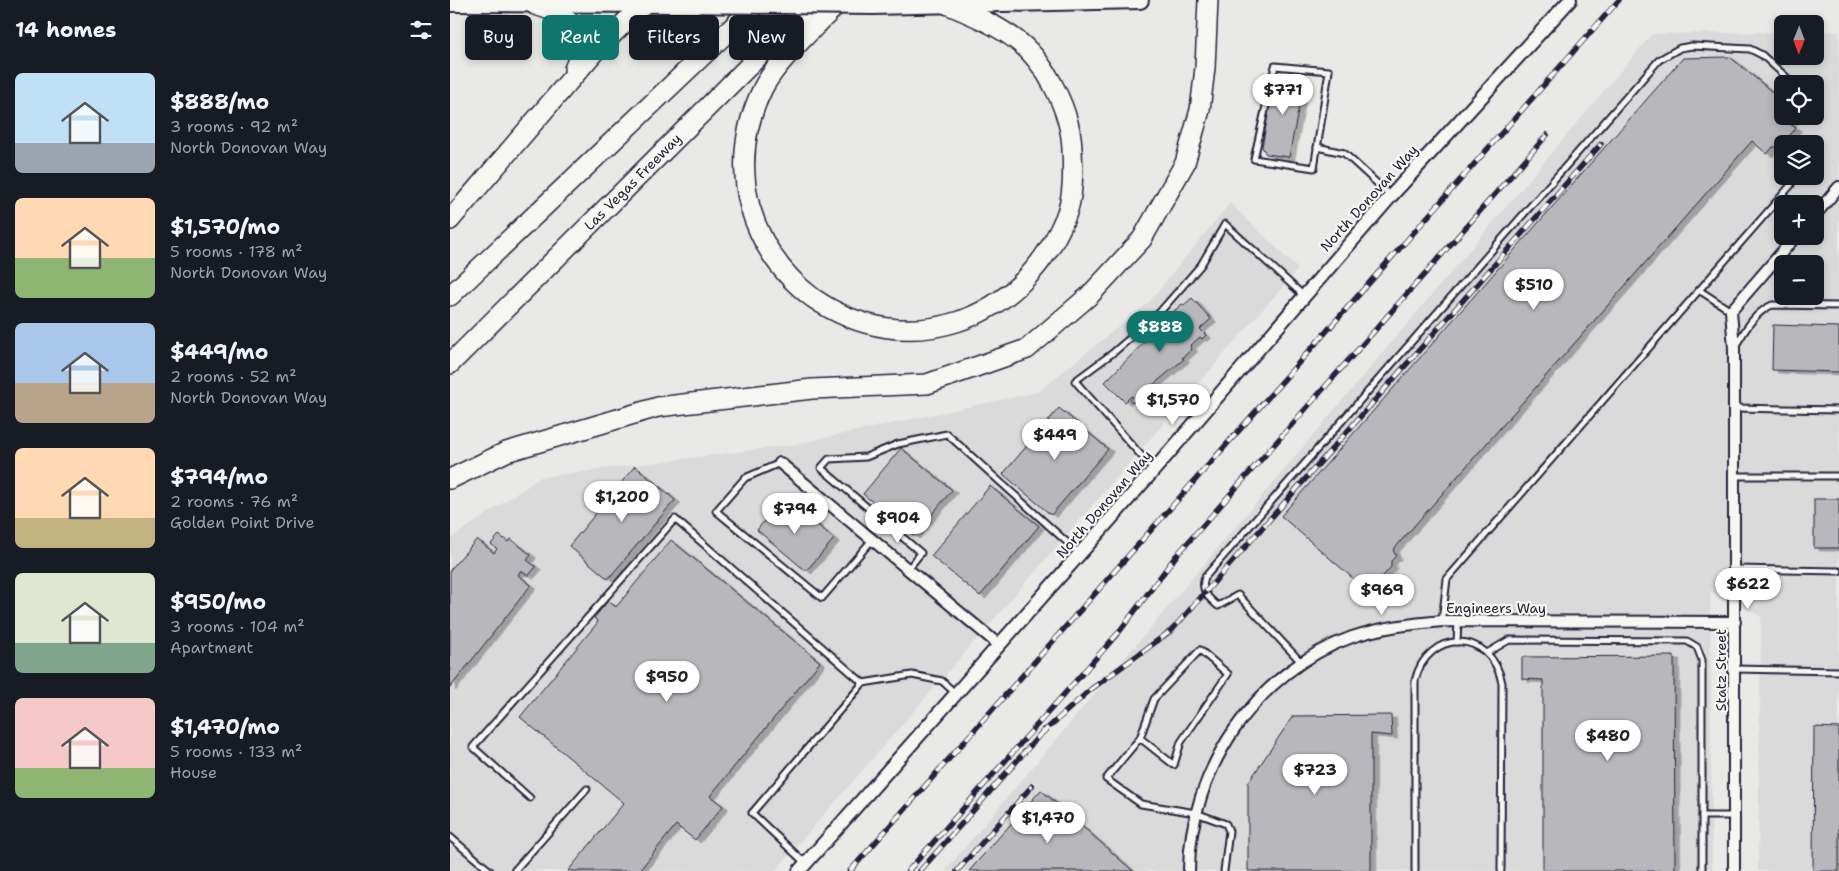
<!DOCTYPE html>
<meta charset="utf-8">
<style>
body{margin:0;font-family:"Shantell Sans",sans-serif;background:#20242c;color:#f1f3f6;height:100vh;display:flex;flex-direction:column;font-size:19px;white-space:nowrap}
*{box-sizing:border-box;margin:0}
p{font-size:16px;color:#9ea1a6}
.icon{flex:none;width:28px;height:28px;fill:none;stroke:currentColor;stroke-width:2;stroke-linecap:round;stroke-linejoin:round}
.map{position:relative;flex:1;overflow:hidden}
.drawer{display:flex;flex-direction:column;background:#171b24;width:450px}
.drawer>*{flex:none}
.hud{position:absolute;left:15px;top:15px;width:475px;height:45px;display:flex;gap:10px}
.needle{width:32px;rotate:181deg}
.buttons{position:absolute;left:1324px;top:15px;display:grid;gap:10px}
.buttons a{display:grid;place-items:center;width:50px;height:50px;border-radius:8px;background:#171b24;box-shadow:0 2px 8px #0003;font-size:25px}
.price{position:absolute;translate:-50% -42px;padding:0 11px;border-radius:18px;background:#fff;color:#222;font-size:16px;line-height:32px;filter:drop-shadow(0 1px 2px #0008)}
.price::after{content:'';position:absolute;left:50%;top:30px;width:15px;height:11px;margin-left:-8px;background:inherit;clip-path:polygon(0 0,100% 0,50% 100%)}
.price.current{background:#0f766e;color:#fff}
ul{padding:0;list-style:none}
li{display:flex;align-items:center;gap:15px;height:125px;padding:0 15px}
li span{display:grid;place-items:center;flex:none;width:140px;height:100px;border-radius:8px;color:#555}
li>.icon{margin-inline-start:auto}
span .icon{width:60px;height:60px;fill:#fffc;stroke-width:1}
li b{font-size:21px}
h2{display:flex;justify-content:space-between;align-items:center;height:60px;padding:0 15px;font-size:21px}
.tag{padding:0 18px;border-radius:8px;background:#171b24;box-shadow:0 2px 8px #0003;font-size:18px;line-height:45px}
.tag.current{background:#0f766e;color:#fff}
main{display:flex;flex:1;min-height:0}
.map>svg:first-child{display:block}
</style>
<main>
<section class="drawer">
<h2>14 homes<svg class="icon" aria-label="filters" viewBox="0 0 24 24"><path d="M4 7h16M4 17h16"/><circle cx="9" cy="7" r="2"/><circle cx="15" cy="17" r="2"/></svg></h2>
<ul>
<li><span style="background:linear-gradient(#bfe0f5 70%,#9aa5b1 0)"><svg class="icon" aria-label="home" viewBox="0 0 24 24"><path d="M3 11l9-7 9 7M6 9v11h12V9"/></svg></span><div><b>$888/mo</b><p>3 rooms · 92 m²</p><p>North Donovan Way</p></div></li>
<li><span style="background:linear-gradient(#ffd9b3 60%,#8fb573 0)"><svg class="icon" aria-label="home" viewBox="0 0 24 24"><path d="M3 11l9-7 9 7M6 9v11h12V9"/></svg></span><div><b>$1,570/mo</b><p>5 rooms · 178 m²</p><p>North Donovan Way</p></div></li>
<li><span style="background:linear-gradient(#a9c7e8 60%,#b9a48a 0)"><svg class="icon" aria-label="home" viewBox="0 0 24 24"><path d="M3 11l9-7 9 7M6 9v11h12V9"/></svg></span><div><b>$449/mo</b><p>2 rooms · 52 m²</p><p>North Donovan Way</p></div></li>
<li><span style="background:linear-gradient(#ffd9b3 70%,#c2b280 0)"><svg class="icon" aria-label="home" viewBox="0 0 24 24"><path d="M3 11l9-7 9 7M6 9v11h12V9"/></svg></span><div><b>$794/mo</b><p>2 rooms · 76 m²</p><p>Golden Point Drive</p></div></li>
<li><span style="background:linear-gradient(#dfe7d0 70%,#7fa58c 0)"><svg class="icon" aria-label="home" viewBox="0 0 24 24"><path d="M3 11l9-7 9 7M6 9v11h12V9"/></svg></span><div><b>$950/mo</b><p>3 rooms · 104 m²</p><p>Apartment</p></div></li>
<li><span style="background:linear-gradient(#f6c9c9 70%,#8fb573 0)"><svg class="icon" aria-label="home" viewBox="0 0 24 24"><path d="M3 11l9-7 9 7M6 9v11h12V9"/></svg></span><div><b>$1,470/mo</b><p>5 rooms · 133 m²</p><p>House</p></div></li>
</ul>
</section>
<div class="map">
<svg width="1389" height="871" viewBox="0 0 1389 871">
<defs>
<filter id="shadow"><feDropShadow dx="5.5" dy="3" stdDeviation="0" flood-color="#0004"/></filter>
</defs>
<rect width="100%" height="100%" fill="#e9e9e7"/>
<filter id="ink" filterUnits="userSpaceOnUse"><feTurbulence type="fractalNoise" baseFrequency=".02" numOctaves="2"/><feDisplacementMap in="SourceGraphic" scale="10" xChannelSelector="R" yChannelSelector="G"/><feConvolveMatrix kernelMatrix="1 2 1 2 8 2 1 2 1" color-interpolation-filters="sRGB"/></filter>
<g filter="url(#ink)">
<g fill="#dadada" fill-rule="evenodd">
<path d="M1389,31V871H1308L1311,616L1260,591L1262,871H495L1202,34L1332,32V56H1365V32ZM1332,84H1365V116H1332ZM1332,144H1365V176H1332ZM1332,204H1365V236H1332ZM1332,264H1365V296H1332Z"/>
<path d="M780,203L848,269L325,871H0V539L91,477L341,445L588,392L699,302Z"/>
</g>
<g fill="#b8b8bc" stroke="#22223b" filter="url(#shadow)">
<path d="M1280,57L1332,100V116H1346L1340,124L1346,128L1330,147H1323L1317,154L1302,141L943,550L946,556L941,561V567L925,585L919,580L913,587L831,516L1233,58Z"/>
<path d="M833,74L854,80L839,157L816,154L812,147L825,78Z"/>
<path d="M742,298L761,319L750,329L756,335L752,339L750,337L740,346L742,349L732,358L734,359L703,385L702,384L689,401L687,399L682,403L680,400L683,397L681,396L675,402L655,382L715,321L717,323L727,314L724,311L732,304L734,305Z"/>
<path d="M1323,325L1389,327V372L1322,370Z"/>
<path d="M609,408L658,449L601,515L553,474Z"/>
<path d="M451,448L502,490L464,536L413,494Z"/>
<path d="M185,466L225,500L158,579L119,546Z"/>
<path d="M540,486L589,526L530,596L481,556Z"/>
<rect x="1364" y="499" width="25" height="49"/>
<path d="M331,500L352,518L355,514L384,539L356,571L307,530Z"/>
<path d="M49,535L58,542L61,539L81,555L77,560L86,567L78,576L71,570L68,575L81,585L0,688V570L27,539L44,553L47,549L41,544Z"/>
<path d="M221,540L370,662L260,796L273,806L245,840L226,825L189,871H118L174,803L70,717L148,622L144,618L158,601L166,607Z"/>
<path d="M1224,656L1225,871H1093V680L1072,679V657Z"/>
<path d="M941,715L942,736L921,734V871H798V783L843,716Z"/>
<path d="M1364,727L1389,728V871H1363Z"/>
<path d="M591,790L683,871H519Z"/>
</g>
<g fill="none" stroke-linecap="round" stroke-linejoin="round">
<g stroke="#22223b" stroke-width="9">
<g id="service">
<path d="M825,66L879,71L864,168L804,159Z"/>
<path d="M867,147L894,153L940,195"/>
<path d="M1249,290L1281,311"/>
<path d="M1286,345C1296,329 1304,313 1322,305L1389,306"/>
<path d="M1284,408L1389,410"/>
<path d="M330,463L295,478L266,511L372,598L422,540"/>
<path d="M704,470L625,381L664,352L709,313L751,265L775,224L853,295"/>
<path d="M1284,476H1389"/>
<path d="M458,569L471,553L371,468L379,459L416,457L448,444L497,434L630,554"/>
<path d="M1285,569L1389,571"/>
<path d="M992,621L997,579L1341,185"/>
<path d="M1007,642L1008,621"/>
<path d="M1037,653L1059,640L1237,641L1247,647L1252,660V871"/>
<path d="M852,663L788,595L768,606C758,598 750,590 755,577L1209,60L1230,48L1242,46L1300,49L1312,55L1344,84"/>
<path d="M1285,669L1389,671"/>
<path d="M690,738L724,765L731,742L778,674L750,650L704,699L690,738L656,779L691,804L746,813L776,824L779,831L774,871"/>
<path d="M80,798L23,747L225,519L413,683"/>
<path d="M1252,816H1284"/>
<path d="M0,837L40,871"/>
<path d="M355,863L302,813L413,683L462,675L492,681L505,693"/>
<path d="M64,871L137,789"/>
<path d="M965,871V681C977,629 1041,628 1052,683L1051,871"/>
</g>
</g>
<g stroke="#22223b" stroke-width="14">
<g id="minor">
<path d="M1365,215L1389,187"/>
<path d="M330,463L549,645"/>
<path d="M739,871C739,771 806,671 902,637C932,627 961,624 992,621L1285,622"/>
<path d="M1284,871V348L1281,311L1346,236"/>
</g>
</g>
<g stroke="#22223b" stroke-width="16">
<path id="tertiary" d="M349,871L704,470L941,196L1120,0"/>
</g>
<g stroke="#22223b" stroke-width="20">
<g id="primary">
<path d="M0,3L222,4"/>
<path d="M423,6L690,0"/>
</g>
</g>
<g stroke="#22223b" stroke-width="22">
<g id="motorway">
<path d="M391,0C368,25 328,59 313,88C294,126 290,167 300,207C311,244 332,275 363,298C457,363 572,322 615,218C624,197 623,171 622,149C621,113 597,64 569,42C546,24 520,14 494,3"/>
<path d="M85,5C106,11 121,19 133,38L130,55L124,69"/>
<path d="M0,220L145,51L195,3L196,0"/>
<path d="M0,296L311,0"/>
<path id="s1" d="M0,364L365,0"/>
<path d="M0,479L56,452L208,407L362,389L477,384L577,349L640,295L692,239L735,163L750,110L755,68L758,0"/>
</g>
</g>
<use href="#service" stroke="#f6f6f2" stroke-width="5"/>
<use href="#minor" stroke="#f6f6f2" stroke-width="10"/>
<use href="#tertiary" stroke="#f6f6f2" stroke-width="12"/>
<use href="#primary" stroke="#f6f6f2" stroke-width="16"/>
<use href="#motorway" stroke="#f6f6f2" stroke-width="19"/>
<g stroke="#22223b" stroke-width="5.5">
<g id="rail">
<path d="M590,735L640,690L722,630L1151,144"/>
<path d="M400,871L1169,0"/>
<path d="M458,871L669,632L726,556L1097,135"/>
<path d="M470,871L594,730"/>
<path d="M507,871L582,786"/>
</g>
</g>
<use href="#rail" stroke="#f6f6f2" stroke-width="4" stroke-dasharray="11" stroke-linecap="butt"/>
<g stroke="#22223b" stroke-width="20" stroke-linecap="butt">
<path id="primary-bridge" d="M222,4L423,6"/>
</g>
<use href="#primary-bridge" stroke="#f6f6f2" stroke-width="16"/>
</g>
</g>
<g text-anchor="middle" stroke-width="4.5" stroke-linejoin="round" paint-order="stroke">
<g font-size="14" fill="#22223b" stroke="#f6f6f2">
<text dy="5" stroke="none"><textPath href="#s1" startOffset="258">Las Vegas Freeway</textPath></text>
<text transform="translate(919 198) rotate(-48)" y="5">North Donovan Way</text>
<text transform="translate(654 504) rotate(-49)" y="5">North Donovan Way</text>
<text x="1046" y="613">Engineers Way</text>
<text transform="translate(1271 670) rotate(-90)" y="5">Statz Street</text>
</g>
</g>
</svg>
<div class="buttons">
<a><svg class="needle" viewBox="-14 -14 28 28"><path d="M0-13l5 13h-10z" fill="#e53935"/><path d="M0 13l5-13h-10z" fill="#9ea1a6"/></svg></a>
<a><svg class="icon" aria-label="locate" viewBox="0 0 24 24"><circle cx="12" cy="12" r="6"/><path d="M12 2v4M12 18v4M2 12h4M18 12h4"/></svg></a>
<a><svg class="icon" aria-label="layers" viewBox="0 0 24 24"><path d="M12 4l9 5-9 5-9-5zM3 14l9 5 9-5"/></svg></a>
<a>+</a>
<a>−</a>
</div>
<b class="price" style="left:833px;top:116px">$771</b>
<b class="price" style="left:1084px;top:311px">$510</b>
<b class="price current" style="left:710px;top:353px">$888</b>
<b class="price" style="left:723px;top:426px">$1,570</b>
<b class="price" style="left:605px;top:461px">$449</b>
<b class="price" style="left:172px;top:523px">$1,200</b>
<b class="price" style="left:345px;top:535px">$794</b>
<b class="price" style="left:448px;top:544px">$904</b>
<b class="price" style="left:1298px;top:610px">$622</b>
<b class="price" style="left:932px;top:616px">$969</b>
<b class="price" style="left:217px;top:703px">$950</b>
<b class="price" style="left:1158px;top:762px">$480</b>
<b class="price" style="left:865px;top:796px">$723</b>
<b class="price" style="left:598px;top:844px">$1,470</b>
<div class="hud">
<a class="tag">Buy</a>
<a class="tag current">Rent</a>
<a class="tag">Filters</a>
<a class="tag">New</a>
</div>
</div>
</main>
